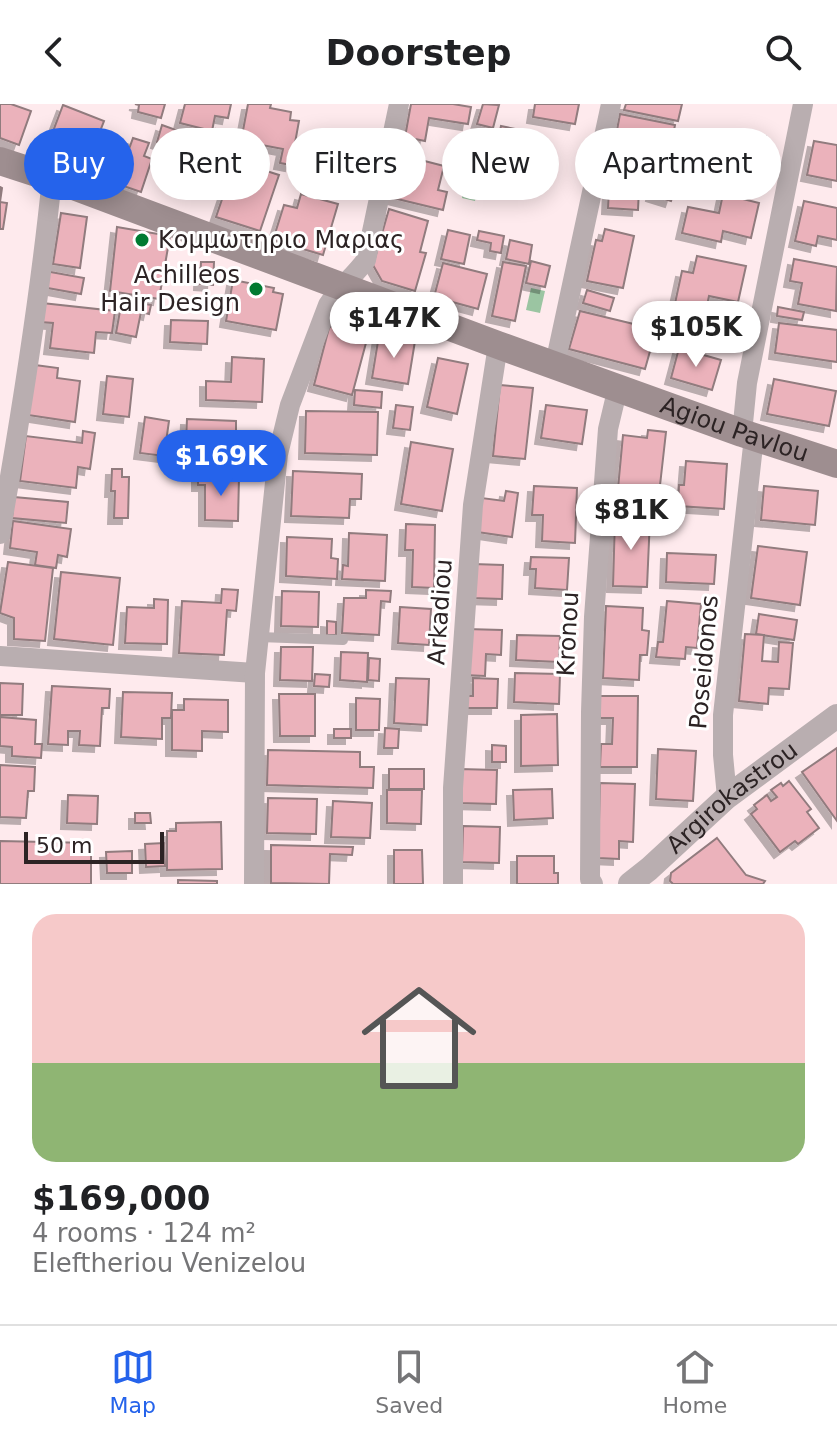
<!DOCTYPE html>
<meta charset="utf-8">
<style>
body{margin:0;font-family:"DejaVu Sans",sans-serif;background:#f6f6f6;color:#202124;height:100vh;display:flex;flex-direction:column;font-size:30px;white-space:nowrap}
*{box-sizing:border-box;margin:0}
p{font-size:26px;color:#757577}
.icon{flex:none;width:44px;height:44px;fill:none;stroke:currentColor;stroke-width:2;stroke-linecap:round;stroke-linejoin:round}
.map{position:relative;height:780px;overflow:hidden}
.drawer{display:flex;flex-direction:column;background:#fff;flex:1}
.drawer>*{flex:none}
.hud{position:absolute;left:24px;top:24px;width:790px;height:72px;display:flex;gap:16px}
.scale{position:absolute;left:24px;bottom:20px;width:140px;box-sizing:border-box;padding-left:8px;border:4px solid #2c2324;border-top:0;font-size:22px;line-height:28px;white-space:nowrap;color:#2c2324;-webkit-text-stroke:6px #fff;paint-order:stroke}
.price{position:absolute;translate:-50% -68px;padding:0 18px;border-radius:28px;background:#fff;color:#222;font-size:26px;line-height:52px;filter:drop-shadow(0 2px 4px #0008)}
.price::after{content:'';position:absolute;left:50%;top:48px;width:24px;height:18px;margin-left:-12px;background:inherit;clip-path:polygon(0 0,100% 0,50% 100%)}
.price.selected{background:#2563eb;color:#fff}
ul{padding:0;list-style:none}
li{display:grid;align-content:center;gap:16px;height:424px;padding:0 32px}
li+li{border-top:2px solid #e0e0e0}
li span{display:grid;place-items:center;height:248px;border-radius:24px;color:#555}
li>.icon{margin-inline-start:auto}
span .icon{width:144px;height:144px;fill:#fffc;stroke-width:1}
li b{font-size:34px}
.tag{padding:0 28px;border-radius:36px;background:#fff;box-shadow:0 4px 20px #0003;font-size:28px;line-height:72px}
.tag.selected{background:#2563eb;color:#fff}
header{display:flex;justify-content:space-between;align-items:center;height:104px;padding:0 32px;background:#fff;font-size:36px;font-weight:800}
.tabs{display:flex;justify-content:space-around;align-items:center;height:112px;border-top:2px solid #e0e0e0;background:#fff;font-size:22px;color:#757577}
.tabs a{display:grid;justify-items:center;gap:4px}
.tabs .selected{color:#2563eb}
.map>svg:first-child{display:block}
</style>
<header><svg class="icon" aria-label="back" viewBox="0 0 24 24"><path d="M15 5l-7 7 7 7"/></svg>Doorstep<svg class="icon" aria-label="search" viewBox="0 0 24 24"><circle cx="10" cy="10" r="6"/><path d="M15 15l6 6"/></svg></header>
<div class="map">
<svg width="837" height="780" viewBox="0 0 837 780">
<defs>
<filter id="shadow"><feDropShadow dx="-6" dy="6" stdDeviation="0" flood-color="#0004"/></filter>
</defs>
<rect width="100%" height="100%" fill="#feeaed"/>
<g fill="#9bc5a2">
<path d="M466,70L480,73L475,97L462,94Z"/>
<path d="M531,184L545,187L540,209L526,206Z"/>
</g>
<g fill="#ebb2bb" stroke="#917b7e" stroke-width="2" filter="url(#shadow)">
<path d="M0,0H11L31,7L19,41L0,34Z"/>
<path d="M135,0H165L161,14L138,8L139,1Z"/>
<path d="M185,0H231L228,14L215,12L212,27L180,19Z"/>
<path d="M248,0H271L270,4L291,8L290,16L299,17L291,61L280,59L283,45L241,37Z"/>
<path d="M411,0H453L471,3L468,20L429,14L425,37L405,33Z"/>
<path d="M483,0L499,1L493,24L477,20Z"/>
<path d="M535,0H579L575,20L533,13Z"/>
<path d="M626,0H682L678,17L624,6Z"/>
<path d="M63,1L104,17L85,66L44,51Z"/>
<path d="M620,10L675,21L670,48L615,37Z"/>
<path d="M162,21L176,26L170,42L157,38Z"/>
<path d="M501,22L540,30L531,74L492,66Z"/>
<path d="M216,25L230,28L227,43L213,40Z"/>
<path d="M732,31L766,32L765,70L731,69Z"/>
<path d="M133,34L149,39L144,52L152,55L141,88L100,74L112,39L129,45Z"/>
<path d="M814,37L837,41V77L807,71Z"/>
<path d="M413,54L444,62L438,86L447,88L443,106L389,93L393,73L407,76Z"/>
<path d="M235,57L279,71L260,127L216,113Z"/>
<path d="M610,62L640,63L638,106L608,104Z"/>
<path d="M656,76L676,82L671,97L652,91Z"/>
<path d="M0,83L2,84L0,98L7,99L3,125H0Z"/>
<path d="M301,90L338,100L323,151L273,136L284,101L297,104Z"/>
<path d="M723,90L759,99L751,134L723,127L721,138L682,129L688,103L719,109Z"/>
<path d="M804,97L837,104V136L818,132L816,142L795,137Z"/>
<path d="M389,105L428,117L420,148L426,149L415,187L382,177L373,161Z"/>
<path d="M61,109L87,113L80,164L53,160Z"/>
<path d="M117,123L170,132L159,195L110,187Z"/>
<path d="M605,125L634,132L623,184L587,177L596,136L602,137Z"/>
<path d="M448,126L470,131L464,160L441,155Z"/>
<path d="M479,127L504,132L501,149L490,147L491,139L477,136Z"/>
<path d="M510,136L532,141L529,160L506,155Z"/>
<path d="M697,152L746,162L738,198L709,192L705,211L674,204L682,167L693,169Z"/>
<path d="M794,155L837,163L836,207L798,200L802,179L790,177Z"/>
<path d="M531,157L550,162L545,183L526,179Z"/>
<path d="M201,158H214L213,181L200,180Z"/>
<path d="M503,158L526,162L515,217L492,212Z"/>
<path d="M443,159L487,170L478,205L434,193Z"/>
<path d="M45,167L84,174L81,190L42,183Z"/>
<path d="M233,176L274,184L273,188L283,190L276,226L226,217Z"/>
<path d="M587,186L614,194L610,207L583,199Z"/>
<path d="M122,196L151,201L149,210L141,208L136,233L116,229Z"/>
<path d="M42,199L115,207L112,229L96,228L94,249L50,244L53,219L40,218Z"/>
<path d="M778,203L804,208L802,216L777,212Z"/>
<path d="M580,207L642,222L640,230L654,233L645,265L569,245Z"/>
<path d="M171,216L208,217L207,240L170,238Z"/>
<path d="M342,216L370,224L352,291L314,281L329,224Z"/>
<path d="M779,219L837,226V258L775,249Z"/>
<path d="M379,231L415,237L408,280L372,274Z"/>
<path d="M679,244L721,256L712,286L671,274Z"/>
<path d="M232,253L264,255L262,298L206,296V277L231,278Z"/>
<path d="M438,254L468,260L457,310L427,303Z"/>
<path d="M35,261L58,264L57,274L80,277L75,318L28,311Z"/>
<path d="M107,272L133,275L129,313L103,310Z"/>
<path d="M774,275L836,287L829,322L767,310Z"/>
<path d="M500,281L533,284L525,355L493,352Z"/>
<path d="M355,286L382,288L381,304L354,301Z"/>
<path d="M396,301L413,303L410,326L393,324Z"/>
<path d="M546,301L587,306L582,340L541,334Z"/>
<path d="M306,307L378,308L377,351L305,349Z"/>
<path d="M145,313L169,317L164,352L140,349Z"/>
<path d="M187,315L236,317V327L250,328L249,359L185,357Z"/>
<path d="M648,326L666,328L658,399L617,395L623,331L647,334Z"/>
<path d="M83,327L95,329L90,365L78,363L76,384L20,377L26,332L82,339Z"/>
<path d="M411,338L453,345L442,407L401,400Z"/>
<path d="M686,357L727,360L724,405L678,402L679,381H684Z"/>
<path d="M112,365H122V373H129L128,414H114L115,387H111Z"/>
<path d="M293,367L362,370L361,395H350L349,414L291,412Z"/>
<path d="M198,372L239,373L238,417L205,416V381H198Z"/>
<path d="M534,382L577,384L575,439L542,437L543,411H532Z"/>
<path d="M764,382L818,387L815,421L761,416Z"/>
<path d="M506,387L518,389L512,433L477,428L482,394L504,397Z"/>
<path d="M14,393L68,398L66,419L12,414Z"/>
<path d="M615,413L650,414L647,483L613,482Z"/>
<path d="M13,417L71,425L67,453L58,451L56,464L35,461L37,448L10,444Z"/>
<path d="M406,420L435,421L434,484L412,483L413,446H405Z"/>
<path d="M349,429L387,431L385,477L342,475L343,461L348,462Z"/>
<path d="M287,433L332,435L331,454L338,455L337,475L286,472Z"/>
<path d="M758,442L807,448L800,501L751,494Z"/>
<path d="M667,449L716,451L714,480L666,478Z"/>
<path d="M531,453L569,454L567,486L535,484L536,465H530Z"/>
<path d="M8,458L53,464L45,537L14,535V514L0,509Z"/>
<path d="M473,460L503,461L502,495L472,494Z"/>
<path d="M61,468L120,474L113,541L54,535Z"/>
<path d="M222,485L238,486L236,507L227,506L224,551L179,549L182,497L221,499Z"/>
<path d="M366,486L391,487L390,498L381,497L379,531L342,529L344,494H366Z"/>
<path d="M282,487L319,488L318,523L281,522Z"/>
<path d="M154,495L168,496L167,540L125,539L127,503L154,504Z"/>
<path d="M667,497L701,500L697,544L686,543L685,555L656,553L658,538H663Z"/>
<path d="M606,502L643,504L642,526L649,527L647,551H640L639,576L603,574Z"/>
<path d="M400,503L431,505L429,541L398,539Z"/>
<path d="M759,510L797,516L794,536L756,530Z"/>
<path d="M327,517L336,518V531H327Z"/>
<path d="M466,525L502,526L501,551L486,550L485,572L464,571Z"/>
<path d="M745,530L764,531L762,557L778,558L779,538L793,539L789,585L769,584L768,600L739,597Z"/>
<path d="M517,531L560,532L559,558L516,556Z"/>
<path d="M281,543H313L312,577L280,576Z"/>
<path d="M341,548L368,549L367,578L340,576Z"/>
<path d="M369,554L380,555L379,577L368,576Z"/>
<path d="M515,569L560,570L559,600L514,598Z"/>
<path d="M315,570L330,571L329,583L314,582Z"/>
<path d="M396,574L429,575L427,621L394,619Z"/>
<path d="M473,574L498,575L497,604H462L463,592H473Z"/>
<path d="M0,579L23,580L22,611H0Z"/>
<path d="M52,582L110,585L109,604H102L100,642L79,641L80,627H68V641L48,640Z"/>
<path d="M123,588L172,589L171,614H162V635L121,633Z"/>
<path d="M279,590H315V632H280Z"/>
<path d="M600,592H638L637,663H600L601,640H612L613,614H600Z"/>
<path d="M356,594L380,595L379,626H356Z"/>
<path d="M184,595L228,596V628L202,627V647L172,646V606H184Z"/>
<path d="M557,610L558,661L521,662V611Z"/>
<path d="M0,613L36,616L35,640H42L41,654L12,652V643L0,642Z"/>
<path d="M385,624L399,625L398,644H384Z"/>
<rect x="334" y="625" width="17" height="9"/>
<path d="M492,641L506,642V658H492Z"/>
<path d="M837,644V717L802,668Z"/>
<path d="M658,645L696,647L693,697L656,695Z"/>
<path d="M268,646L360,648V663H374L373,684L267,681Z"/>
<path d="M0,661L35,663L34,687H28L26,714L0,713Z"/>
<rect x="389" y="665" width="35" height="20"/>
<path d="M459,665L497,666L496,700L458,699Z"/>
<path d="M789,677L811,705L807,708L819,724L798,740L795,737L780,748L751,710L757,705L754,701L767,691L771,697L777,693L771,686L781,679L783,682Z"/>
<path d="M600,679L635,680L633,738L619,737V755L598,754Z"/>
<path d="M552,685L553,714L514,716L513,686Z"/>
<path d="M387,686H422L421,720L387,719Z"/>
<path d="M68,691L98,692L97,720L67,719Z"/>
<path d="M268,694L317,695L316,730L267,729Z"/>
<path d="M333,697L372,699L370,734L331,733Z"/>
<path d="M135,709H150L151,719H135Z"/>
<path d="M221,718L222,765L167,766V727H176V719Z"/>
<path d="M463,722L500,723L499,759L462,758Z"/>
<path d="M717,734L746,771L765,777L763,780H673L670,777L671,769Z"/>
<path d="M0,737L91,739V780H0Z"/>
<path d="M164,739L165,762L146,763L145,740Z"/>
<path d="M271,741L353,743L352,751L330,750L329,780L271,779Z"/>
<path d="M394,746H422L423,780H394Z"/>
<path d="M132,747V769H107L106,748Z"/>
<path d="M517,752H554V769H558V780H517Z"/>
<path d="M178,776L217,777V780H178Z"/>
</g>
<g fill="none" stroke-linecap="round" stroke-linejoin="round">
<path stroke="#b9aeb0" stroke-width="10" d="M259,533L343,536"/>
<g stroke="#b9aeb0" stroke-width="20">
<path d="M555,260L611,0"/>
<path d="M742,329L747,279L803,0"/>
<path d="M0,430C21,312 40,193 52,74"/>
<path d="M0,552L255,569"/>
<path d="M727,693L723,651V611L754,333"/>
<path d="M254,780L255,569L278,350L290,301L328,201C339,184 354,172 366,156L399,0"/>
<path d="M453,780V684L473,401L498,241"/>
<path d="M593,780L590,775L591,608L594,513L608,325L618,283"/>
</g>
<path stroke="#b9aeb0" stroke-width="24" id="s1" d="M630,780L649,765L727,693L837,612"/>
<path stroke="#9e8e90" stroke-width="28" id="s2" d="M0,57L52,74L498,241L742,329L837,360"/>
</g>
<g fill="#007b32" stroke="#fff" stroke-width="3">
<circle cx="142" cy="136" r="8"/>
<circle cx="256" cy="185" r="8"/>
</g>
<g text-anchor="middle" stroke-width="6" stroke-linejoin="round" paint-order="stroke">
<g font-size="24" fill="#2c2324" stroke="#fff" text-anchor="start">
<text x="158" y="144">Κομμωτηριο Μαριας</text>
<text x="240" y="179" text-anchor="end">Achilleos<tspan x="240" dy="28">Hair Design</tspan></text>
</g>
<g font-size="24" fill="#2c2324" stroke="#fff">
<text dy="8" stroke="none"><textPath href="#s2" startOffset="782">Agiou Pavlou</textPath></text>
<text transform="translate(440 508) rotate(-86)" y="8">Arkadiou</text>
<text transform="translate(568 530) rotate(-87)" y="8">Kronou</text>
<text transform="translate(704 558) rotate(-85)" y="8">Poseidonos</text>
<text dy="8" stroke="none"><textPath href="#s1" startOffset="134">Argirokastrou</textPath></text>
</g>
</g>
</svg>
<div class="scale">50 m</div>
<b class="price" style="left:394px;top:256px">$147K</b>
<b class="price" style="left:696px;top:265px">$105K</b>
<b class="price selected" style="left:221px;top:394px">$169K</b>
<b class="price" style="left:631px;top:448px">$81K</b>
<div class="hud">
<a class="tag selected">Buy</a>
<a class="tag">Rent</a>
<a class="tag">Filters</a>
<a class="tag">New</a>
<a class="tag">Apartment</a>
</div>
</div>
<section class="drawer">
<ul>
<li><span style="background:linear-gradient(#f6c9c9 60%,#8fb573 0)"><svg class="icon" aria-label="home" viewBox="0 0 24 24"><path d="M3 11l9-7 9 7M6 9v11h12V9"/></svg></span><div><b>$169,000</b><p>4 rooms · 124 m²</p><p>Eleftheriou Venizelou</p></div></li>
</ul>
</section>
<nav class="tabs">
<a class="selected"><svg class="icon" aria-label="map" viewBox="0 0 24 24"><path d="M3 6l6-2 6 2 6-2v14l-6 2-6-2-6 2zM9 4v14M15 6v14"/></svg>Map</a>
<a><svg class="icon" aria-label="saved" viewBox="0 0 24 24"><path d="M7 4h10v16l-5-4-5 4z"/></svg>Saved</a>
<a><svg class="icon" aria-label="home" viewBox="0 0 24 24"><path d="M3 11l9-7 9 7M6 9v11h12V9"/></svg>Home</a>
</nav>
